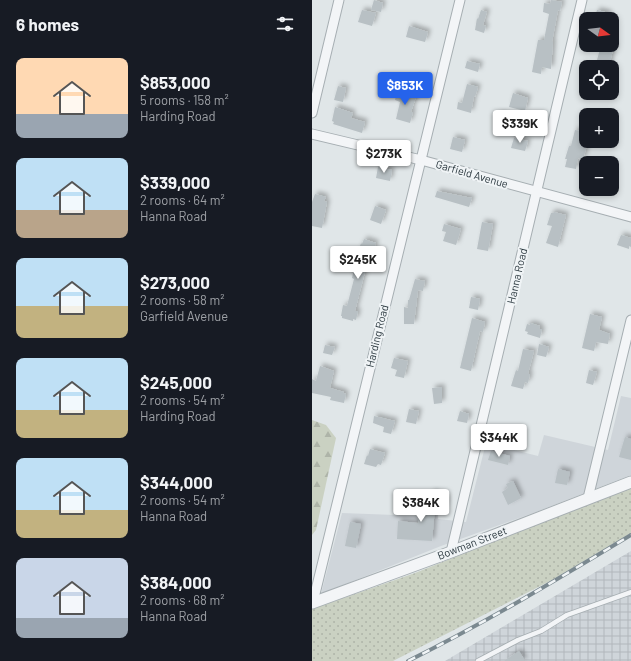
<!DOCTYPE html>
<meta charset="utf-8">
<style>
body{margin:0;font-family:Barlow,sans-serif;background:#20242c;color:#f1f3f6;height:100vh;display:flex;flex-direction:column;font-size:15px;white-space:nowrap}
*{box-sizing:border-box;margin:0}
p{font-size:13px;color:#9ea1a6}
.icon{flex:none;width:22px;height:22px;fill:none;stroke:currentColor;stroke-width:2;stroke-linecap:round;stroke-linejoin:round}
.map{position:relative;flex:1;overflow:hidden}
.side{display:flex;flex-direction:column;background:#171b24;width:312px}
.side>*{flex:none}
.needle{width:26px;rotate:105deg}
.buttons{position:absolute;left:267px;top:12px;display:grid;gap:8px}
.buttons a{display:grid;place-items:center;width:40px;height:40px;border-radius:8px;background:#171b24;box-shadow:0 2px 6px #0003;font-size:20px}
.price{position:absolute;translate:-50% -34px;padding:0 9px;border-radius:4px;background:#fff;color:#222;font-size:13px;line-height:26px;filter:drop-shadow(0 1px 2px #0008)}
.price::after{content:'';position:absolute;left:50%;top:24px;width:12px;height:9px;margin-left:-6px;background:inherit;clip-path:polygon(0 0,100% 0,50% 100%)}
.price.active{background:#2563eb;color:#fff}
ul{padding:0;list-style:none}
li{display:flex;align-items:center;gap:12px;height:100px;padding:0 16px}
li span{display:grid;place-items:center;flex:none;width:112px;height:80px;border-radius:8px;color:#555}
li>.icon{margin-inline-start:auto}
span .icon{width:48px;height:48px;fill:#fffc;stroke-width:1}
li b{font-size:17px}
h2{display:flex;justify-content:space-between;align-items:center;height:48px;padding:0 16px;font-size:17px}
main{display:flex;flex:1;min-height:0}
.map>svg:first-child{display:block}
</style>
<main>
<section class="side">
<h2>6 homes<svg class="icon" aria-label="filters" viewBox="0 0 24 24"><path d="M4 7h16M4 17h16"/><circle cx="9" cy="7" r="2"/><circle cx="15" cy="17" r="2"/></svg></h2>
<ul>
<li><span style="background:linear-gradient(#ffd9b3 70%,#9aa5b1 0)"><svg class="icon" aria-label="home" viewBox="0 0 24 24"><path d="M3 11l9-7 9 7M6 9v11h12V9"/></svg></span><div><b>$853,000</b><p>5 rooms · 158 m²</p><p>Harding Road</p></div></li>
<li><span style="background:linear-gradient(#bfe0f5 65%,#b9a48a 0)"><svg class="icon" aria-label="home" viewBox="0 0 24 24"><path d="M3 11l9-7 9 7M6 9v11h12V9"/></svg></span><div><b>$339,000</b><p>2 rooms · 64 m²</p><p>Hanna Road</p></div></li>
<li><span style="background:linear-gradient(#bfe0f5 60%,#c2b280 0)"><svg class="icon" aria-label="home" viewBox="0 0 24 24"><path d="M3 11l9-7 9 7M6 9v11h12V9"/></svg></span><div><b>$273,000</b><p>2 rooms · 58 m²</p><p>Garfield Avenue</p></div></li>
<li><span style="background:linear-gradient(#bfe0f5 65%,#c2b280 0)"><svg class="icon" aria-label="home" viewBox="0 0 24 24"><path d="M3 11l9-7 9 7M6 9v11h12V9"/></svg></span><div><b>$245,000</b><p>2 rooms · 54 m²</p><p>Harding Road</p></div></li>
<li><span style="background:linear-gradient(#bfe0f5 65%,#c2b280 0)"><svg class="icon" aria-label="home" viewBox="0 0 24 24"><path d="M3 11l9-7 9 7M6 9v11h12V9"/></svg></span><div><b>$344,000</b><p>2 rooms · 54 m²</p><p>Hanna Road</p></div></li>
<li><span style="background:linear-gradient(#c9d6e8 75%,#9aa5b1 0)"><svg class="icon" aria-label="home" viewBox="0 0 24 24"><path d="M3 11l9-7 9 7M6 9v11h12V9"/></svg></span><div><b>$384,000</b><p>2 rooms · 68 m²</p><p>Hanna Road</p></div></li>
</ul>
</section>
<div class="map">
<svg width="319" height="661" viewBox="0 0 319 661">
<defs>
<pattern id="industrial-grid" width="8" height="8" patternUnits="userSpaceOnUse"><rect width="8" height="8" fill="#cfd5da"/><path d="M0 4h8M4 0v8" fill="none" stroke="#b2b7bc"/></pattern>
<pattern id="grass-dots" width="8" height="8" patternUnits="userSpaceOnUse"><rect width="8" height="8" fill="#cad1c2"/><path d="M2 2h.1M6 6h.1" fill="none" stroke="#aeb4a8" stroke-width="1.8" stroke-linecap="round"/></pattern>
<pattern id="forest-firs" width="22" height="20" patternUnits="userSpaceOnUse"><rect width="22" height="20" fill="#cad1c2"/><path d="M5 1l3.5 6h-7zM16 11l3.5 6h-7z" fill="#aeb4a8"/></pattern>
<filter id="shadow"><feDropShadow dx="3" dy="-3" stdDeviation="2" flood-color="#0004"/></filter>
</defs>
<rect width="100%" height="100%" fill="#e0e6e8"/>
<path fill="#cfd5da" d="M309,396L319,398V475L224,512L129,546L9,594L30,513L109,516V514L126,515V519L154,522L174,443L226,456L232,435L296,450Z"/>
<path fill="url(#industrial-grid)" d="M319,551V661H133Z"/>
<path fill="url(#grass-dots)" d="M319,487V533L240,580L81,661H0V609L103,573Z"/>
<path fill="url(#forest-firs)" d="M0,420L14,425L24,438L4,530L0,535Z"/>
<g fill="#b8c0c4" filter="url(#shadow)">
<path d="M62,0L71,3L69,12L59,10Z"/>
<path d="M239,0L250,2L248,11L246,10L240,42H241L239,69L230,67L229,74L220,72L226,40H232L237,14L231,12L232,3L238,4Z"/>
<path d="M50,10L64,13L60,26L46,22Z"/>
<path d="M169,10L175,12L171,25L174,26L172,33L163,30L165,18L166,19Z"/>
<path d="M285,10L297,13L295,19H282Z"/>
<path d="M97,26L116,32L113,42L94,37Z"/>
<path d="M289,45H302L297,67L284,64Z"/>
<path d="M155,61L168,64L166,72L153,68Z"/>
<path d="M155,84L166,87L163,97L162,96L159,113L145,109L146,102L150,103Z"/>
<path d="M26,86L34,88L31,102L22,100Z"/>
<path d="M86,88L95,90L94,94L104,97L99,112H101L98,123L84,119L88,102L83,100Z"/>
<path d="M201,93L216,98L213,111L197,107Z"/>
<path d="M23,107L41,113L39,118L53,122L50,133L21,124L22,122L20,121Z"/>
<path d="M187,114L198,117L196,127L184,124Z"/>
<path d="M263,130L274,132V141H276L271,160L266,158L264,169L253,167L255,159H253L257,146H259Z"/>
<path d="M141,137L153,140L150,152L138,149Z"/>
<path d="M202,138L216,141L213,151L199,148Z"/>
<path d="M66,167L80,170L78,181L64,178Z"/>
<path d="M125,191L160,198L157,207L123,197Z"/>
<path d="M3,194L14,197L12,201L15,202L10,228L0,226V202Z"/>
<path d="M63,206L74,210L69,224L58,220Z"/>
<path d="M242,212L254,215L246,247L234,243L240,226L235,225L239,213H241Z"/>
<path d="M170,222L181,224L176,251L165,249Z"/>
<path d="M132,224L149,229L144,245L131,241L134,232L130,231Z"/>
<path d="M309,235L319,238V247L317,246V249L305,245Z"/>
<path d="M52,239L64,243L61,253L56,252L51,268H54L43,311H46L44,320L41,319V321L30,318V316H29L31,305L35,306L36,302L42,279L40,278L42,269L41,268L49,243L50,244Z"/>
<path d="M103,279L113,281L111,291L106,290L102,324H92V307L96,308V300H97Z"/>
<path d="M159,297L168,299L166,310L157,308Z"/>
<path d="M278,314L290,317L287,330L298,334L296,344L284,342L282,351L270,348Z"/>
<path d="M160,318L173,322L171,332L168,331L159,371L148,368Z"/>
<path d="M218,323L228,326L227,329H230L228,338L215,334L216,332L213,331L215,324L218,325Z"/>
<path d="M227,344L237,347L234,357L225,355Z"/>
<path d="M13,345L23,347L20,355L11,353Z"/>
<path d="M211,349L222,351L216,374H218L216,383L213,382L211,389L199,386L204,370L206,371Z"/>
<path d="M82,358L96,361L92,378L83,376L85,370L79,368Z"/>
<path d="M8,366L22,371L18,388L32,392L31,393L34,394L32,403L18,400L19,397L0,393V379L4,381Z"/>
<path d="M277,370L285,372L281,385L274,383Z"/>
<path d="M130,387V403L122,404L120,388Z"/>
<path d="M97,409L107,411L104,424L94,422Z"/>
<path d="M148,411L157,414L155,423L145,421Z"/>
<path d="M62,416L83,421L79,434L71,432L72,427L61,423Z"/>
<path d="M313,437L319,439V460L307,457Z"/>
<path d="M58,449L73,453L69,465L66,464L64,467L52,464L55,455L56,456Z"/>
<path d="M179,451L198,456L196,465L176,460Z"/>
<path d="M246,469L258,472L255,485L243,483Z"/>
<path d="M201,481L209,498L196,505L190,492L196,488L194,484Z"/>
<path d="M120,492L124,493V497L134,500L132,509L129,508V509L123,508L120,541L85,539L86,521L106,523V516H113L114,512H115Z"/>
<path d="M38,522L49,524L44,548L33,546Z"/>
<path d="M207,651L213,661H192Z"/>
</g>
<g fill="none" stroke-linecap="round" stroke-linejoin="round">
<g stroke="#a6aeb2" stroke-width="6">
<path id="service" d="M166,661L206,640L229,631L255,615L319,592"/>
</g>
<g stroke="#a6aeb2" stroke-width="11">
<g id="minor">
<path d="M0,113L27,0"/>
<path d="M0,134L109,160L319,217"/>
<path d="M276,498L319,320"/>
<path d="M139,552L270,0"/>
<path d="M1,602L148,0"/>
</g>
</g>
<g stroke="#a6aeb2" stroke-width="13">
<path id="tertiary" d="M0,603L139,552L319,482"/>
</g>
<use href="#service" stroke="#f3f5f7" stroke-width="4.5"/>
<use href="#minor" stroke="#f3f5f7" stroke-width="9"/>
<use href="#tertiary" stroke="#f3f5f7" stroke-width="11"/>
<g stroke="#7b8990" stroke-width="4">
<path id="rail" d="M96,661C173,623 246,579 319,535"/>
</g>
<use href="#rail" stroke="#f0f4f6" stroke-width="2.5" stroke-dasharray="8" stroke-linecap="butt"/>
</g>
<g text-anchor="middle" stroke-width="4" stroke-linejoin="round" paint-order="stroke">
<g font-size="11" fill="#2a373e" stroke="#f0f4f6">
<text transform="translate(160 174) rotate(16)" y="4">Garfield Avenue</text>
<text transform="translate(205 276) rotate(-77)" y="4">Hanna Road</text>
<text transform="translate(65 336) rotate(-76)" y="4">Harding Road</text>
<text transform="translate(160 543) rotate(-21)" y="4">Bowman Street</text>
</g>
</g>
</svg>
<div class="buttons">
<a><svg class="needle" viewBox="-14 -14 28 28"><path d="M0-13l5 13h-10z" fill="#e53935"/><path d="M0 13l5-13h-10z" fill="#9ea1a6"/></svg></a>
<a><svg class="icon" aria-label="locate" viewBox="0 0 24 24"><circle cx="12" cy="12" r="6"/><path d="M12 2v4M12 18v4M2 12h4M18 12h4"/></svg></a>
<a>+</a>
<a>−</a>
</div>
<b class="price active" style="left:93px;top:106px">$853K</b>
<b class="price" style="left:208px;top:144px">$339K</b>
<b class="price" style="left:72px;top:174px">$273K</b>
<b class="price" style="left:46px;top:280px">$245K</b>
<b class="price" style="left:187px;top:458px">$344K</b>
<b class="price" style="left:109px;top:523px">$384K</b>
</div>
</main>
